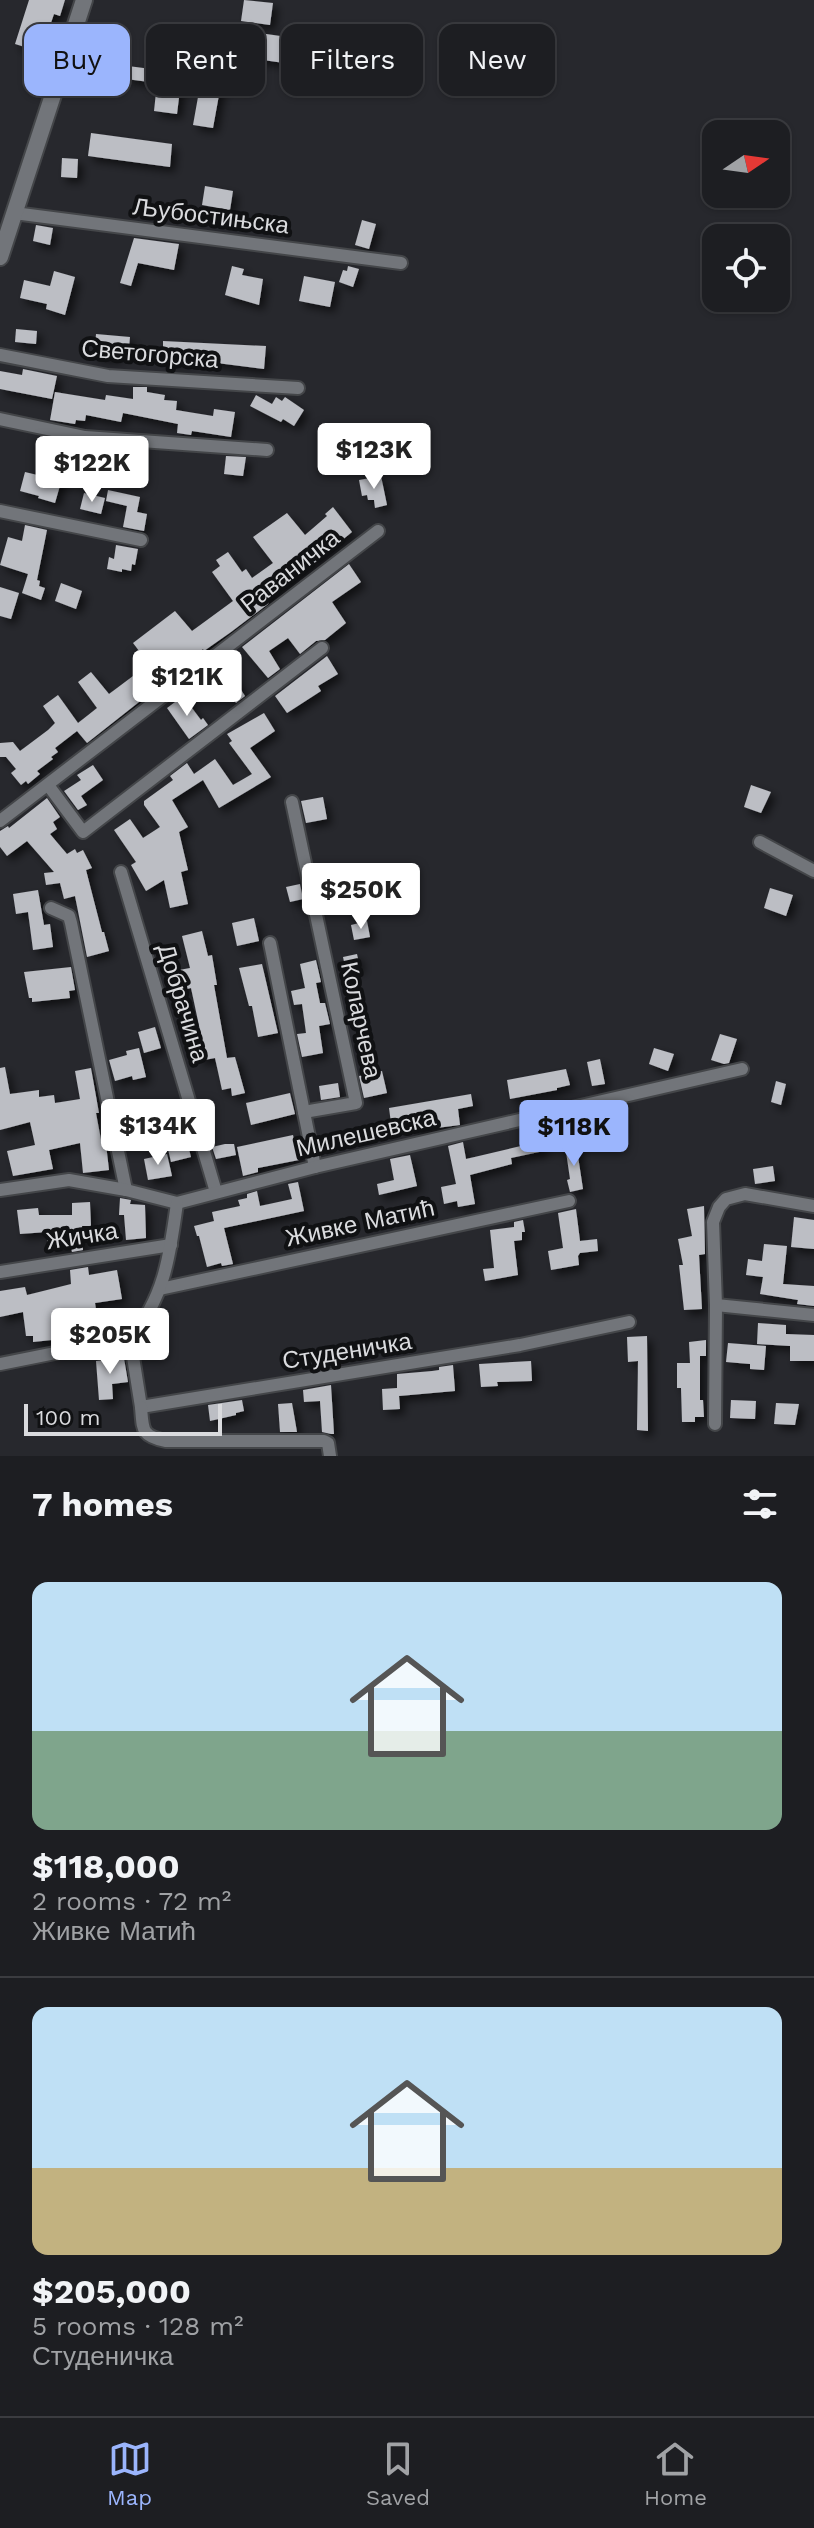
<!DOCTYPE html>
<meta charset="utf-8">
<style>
body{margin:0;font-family:"Work Sans",sans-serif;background:#25272a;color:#f1f3f6;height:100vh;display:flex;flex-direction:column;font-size:30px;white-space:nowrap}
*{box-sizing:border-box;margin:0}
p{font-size:26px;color:#a0a2a5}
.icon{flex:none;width:44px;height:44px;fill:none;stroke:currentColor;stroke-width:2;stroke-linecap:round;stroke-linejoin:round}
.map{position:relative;height:1456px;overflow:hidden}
.sheet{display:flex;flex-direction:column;background:#1d1e22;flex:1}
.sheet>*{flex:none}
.banner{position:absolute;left:24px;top:24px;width:766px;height:72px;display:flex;gap:16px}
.needle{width:52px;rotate:77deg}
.controls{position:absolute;left:702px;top:120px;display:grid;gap:16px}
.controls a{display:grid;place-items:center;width:88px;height:88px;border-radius:16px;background:#1d1e22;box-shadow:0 2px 6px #0004,0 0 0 2px #3b3c40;font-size:40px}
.scale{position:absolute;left:24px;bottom:20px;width:198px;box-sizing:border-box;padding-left:8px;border:4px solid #dadbde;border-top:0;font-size:22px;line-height:28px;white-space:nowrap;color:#dadbde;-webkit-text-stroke:6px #101113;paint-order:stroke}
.price{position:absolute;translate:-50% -68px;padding:0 18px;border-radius:8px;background:#fff;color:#222;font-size:26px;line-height:52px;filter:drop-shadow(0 2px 4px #0008)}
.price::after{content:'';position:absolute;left:50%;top:48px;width:24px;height:18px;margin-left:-12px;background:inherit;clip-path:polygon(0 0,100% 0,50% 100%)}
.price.selected{background:#9bb5fd;color:#111}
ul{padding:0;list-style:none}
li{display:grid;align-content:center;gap:16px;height:424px;padding:0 32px}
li+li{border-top:2px solid #3b3c40}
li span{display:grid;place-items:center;height:248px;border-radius:16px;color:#555}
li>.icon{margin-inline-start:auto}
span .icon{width:144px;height:144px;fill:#fffc;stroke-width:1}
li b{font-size:34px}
h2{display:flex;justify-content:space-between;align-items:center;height:96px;padding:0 32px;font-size:34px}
.tag{padding:0 28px;border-radius:16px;background:#1d1e22;box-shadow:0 2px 6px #0004,0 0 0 2px #3b3c40;font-size:28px;line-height:72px}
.tag.selected{background:#9bb5fd;color:#111}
.dock{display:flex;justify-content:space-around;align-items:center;height:112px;border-top:2px solid #3b3c40;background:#1d1e22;font-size:22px;color:#a0a2a5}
.dock a{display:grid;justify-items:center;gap:4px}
.dock .selected{color:#9bb5fd}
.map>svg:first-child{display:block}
</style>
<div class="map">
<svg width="814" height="1456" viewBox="0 0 814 1456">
<defs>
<filter id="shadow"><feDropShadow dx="5" dy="5" stdDeviation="4" flood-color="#0009"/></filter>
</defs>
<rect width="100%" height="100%" fill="#27282d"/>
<g fill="#bcbec4" filter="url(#shadow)">
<path d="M29,0H65L60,16L54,14L41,52L15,44Z"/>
<path d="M244,0L273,3L270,25L241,21Z"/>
<path d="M259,33L302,39L298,65L256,59Z"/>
<path d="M193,35L209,38L208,48L231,50L230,54L254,56L250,86L221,84L213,128L193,125L203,69L188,67Z"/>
<path d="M128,66L182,73L177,114L154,111L157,83L126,79Z"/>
<path d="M91,133L172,144L170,167L88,156Z"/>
<path d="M62,158L78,159L77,178L61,177Z"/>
<path d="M205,186L233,191L230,210L202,205Z"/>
<path d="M362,220L376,224L369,249L355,245Z"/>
<path d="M36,225L53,228L50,245L33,241Z"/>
<path d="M134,238L179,244L174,270L138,263L131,286L120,283Z"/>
<path d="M232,266L244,269L242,275L263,279L259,305L225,295Z"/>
<path d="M348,266L359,269L353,287L339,282L343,270L347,271Z"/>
<path d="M54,271L75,277L65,315L46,309L47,304L20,298L24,280L50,286Z"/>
<path d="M304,276L335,282L330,307L299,301Z"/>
<path d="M16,329L37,331L36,344L15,342Z"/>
<path d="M96,334L130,337L129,348L118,347L117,358L94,356Z"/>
<path d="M163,341L266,346L264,369L209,362L210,357L188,354V361H163Z"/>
<path d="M23,369L57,376L52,399L0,389V371L22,375Z"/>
<path d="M133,387H147V392L165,395L164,400L177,401L176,410L213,416L214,409L235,412L231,437L192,431L191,435L177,433L178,424L123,413L121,422L86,415L85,421L76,420L75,424L50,420L55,392L105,400L106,395L133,399Z"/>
<path d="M256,395L272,404L276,397L282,401L285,397L304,410L294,426L283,419L281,422L250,406Z"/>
<path d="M61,442L80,448L73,471L65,468L55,503L38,498L39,496L20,491L25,472L50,478L55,460L52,459L55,448L59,449Z"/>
<path d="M226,456L246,457L243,476L224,474Z"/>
<path d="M381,476L387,505L375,508L374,500H368L367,495L362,496L359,480Z"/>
<path d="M108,490L140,497L137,512L147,514L144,531L123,527L127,506L106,501Z"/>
<path d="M84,493L105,498L101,514L80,509Z"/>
<path d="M333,507L352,532L269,600L268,604L231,632L204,651L203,649L172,676L87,743L77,731L55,748L58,752L51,757L53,759L37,771L40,774L28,784L26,781L21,785L11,773L16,769L6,757H0V743L13,742L20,751L48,730L55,723L43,706L58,695L78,723L97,708L78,682L91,672L109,694L149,664L133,643L175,611L192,631L233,601L212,572L220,566L216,560L228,552L242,572L246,569L252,578L273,563L253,537L287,513L305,535L327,516L325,514Z"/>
<path d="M25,525L47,530L37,580L40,581L39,586L45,588L41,600L22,593L28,574L0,565L8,537L22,541Z"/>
<path d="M116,545L138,549L135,565L132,564L131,571L122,569V572L107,569L109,557L114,559Z"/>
<path d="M349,564L361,582L332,602L346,623L325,640L316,641L300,654L288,638L269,651L280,669L268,678L242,647Z"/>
<path d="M61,583L82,591L76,609L55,601Z"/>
<path d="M0,587L19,593L11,619L0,616Z"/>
<path d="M327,656L338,674L318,686L321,691L287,713L275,696Z"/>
<path d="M224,663L245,696L236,703L225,689L218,694L206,677Z"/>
<path d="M183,696L201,720L203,718L208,725L189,739L167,708Z"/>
<path d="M264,713L275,731L250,748L271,777L219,808L203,780L172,800L188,827L179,832L188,870L181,872L188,904L170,908L164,880L146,891L131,865L136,862L114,830L130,819L143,838L160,827L144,805V801L173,780L170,776L187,763L194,774L215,759L233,785L252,774L229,743L232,741L227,734Z"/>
<path d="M93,765L103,780L81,796L87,805L78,810L64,791L81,780L77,775Z"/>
<path d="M751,785L771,792L761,813L744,807Z"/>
<path d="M323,797L327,819L306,823L301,801Z"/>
<path d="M47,798L60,817L53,822L57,829L50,834L67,854L75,849L77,853L83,850L92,868L86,870L102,932H104L109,951L87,957L75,896L64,899L60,883L46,885L44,873L54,872L27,841L7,856L0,847V831L8,826L9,828Z"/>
<path d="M300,884L303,899L290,902L286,887Z"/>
<path d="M770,888L793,895L786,916L764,908Z"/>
<path d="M38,890L44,925L50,924L53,947L33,950L28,912L16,914L13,894Z"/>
<path d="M254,918L259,941L237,946L232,923Z"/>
<path d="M367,921L370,937L354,940L351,925Z"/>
<path d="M202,931L208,956L212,955L217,985H214L227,1058L235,1057L245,1093L232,1096L231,1088L222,1090L215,1058L199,1061L195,1037L201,1035L191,988L183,990L179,970L190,968L182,936Z"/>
<path d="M357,954L360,968L346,971L343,957Z"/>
<path d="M316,960L321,982L316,983L320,1003H325L330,1024L319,1026L323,1053L302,1057L297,1034L306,1033L302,1004L294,1005L291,991L305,988L300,964Z"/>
<path d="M262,964L278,1033L258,1037L252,1006H249L239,968Z"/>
<path d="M71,967L75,990L69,991L70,998L32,1002V998H29L24,972Z"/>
<path d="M155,1027L161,1048L144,1053L138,1032Z"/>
<path d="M720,1034L737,1039L729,1063L724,1064L711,1060Z"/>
<path d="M139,1048L146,1077L133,1080L132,1076L115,1081L109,1060L127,1055L126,1051Z"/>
<path d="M654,1048L674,1054L668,1071L649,1064Z"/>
<path d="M600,1059L605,1084L592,1086L587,1062Z"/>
<path d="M5,1067L10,1094L39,1090V1097L54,1095L55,1103L80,1099L75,1071L91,1068L99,1113H96L102,1145L106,1144L109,1170L83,1173L80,1143L49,1150L53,1169L13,1176L7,1151L35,1145L30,1122L0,1130V1068Z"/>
<path d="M566,1069L570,1085L557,1088V1090L510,1099L507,1080Z"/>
<path d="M382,1071L387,1093L364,1098L359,1076Z"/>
<path d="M776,1081L786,1084L781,1105L771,1102Z"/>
<path d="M338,1083L340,1097L321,1100L319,1086Z"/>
<path d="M290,1093L295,1114L251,1125L246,1103Z"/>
<path d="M471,1094L473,1106L458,1109L460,1125L413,1131L411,1120L391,1123L389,1108Z"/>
<path d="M176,1099L191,1157L171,1162L163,1128L141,1134L135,1110Z"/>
<path d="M617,1110L621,1129L603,1133V1136L579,1141L575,1117Z"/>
<path d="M293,1135L299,1160L258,1168V1172L243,1176L237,1147Z"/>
<path d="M542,1141L544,1151L511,1158L512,1164L470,1175L475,1204L458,1207L457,1201L444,1204L441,1187L456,1184L448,1146L463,1142L466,1159Z"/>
<path d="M576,1143L583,1189L570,1192L567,1180L570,1179L565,1145Z"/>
<path d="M225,1144H234L236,1155L216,1159L212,1147Z"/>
<path d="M167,1154L172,1176L148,1180L144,1159Z"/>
<path d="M410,1155L417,1186L379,1195L377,1184L394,1180L390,1159Z"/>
<path d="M773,1166L775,1181L755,1184L753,1169Z"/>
<path d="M298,1182L304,1211L224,1228L233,1264L222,1266L221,1263L207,1267L199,1236H197L194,1226L214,1221L212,1212L240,1206L238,1200L247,1198V1194L257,1191L260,1206L292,1199L288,1184Z"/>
<path d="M120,1198L131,1200L130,1204L145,1205L146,1238L126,1240L124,1215H119Z"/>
<path d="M90,1202L91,1226H82L83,1250L72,1252L71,1247H47V1232L20,1234L17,1210L38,1208L39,1215H72V1203Z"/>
<path d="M704,1206L705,1254L699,1255L702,1309L684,1310L679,1265H683L678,1239L692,1236L687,1209Z"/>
<path d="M576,1209L580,1241L597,1239L598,1251L580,1253L578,1256L579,1265L551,1270L548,1251L563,1248L558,1213Z"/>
<path d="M794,1217L814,1220V1249L791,1247Z"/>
<path d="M523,1220L525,1232H522V1240L514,1241L518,1275L485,1281L483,1269L494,1268L490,1230L514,1227V1222Z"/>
<path d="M764,1244L787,1246L783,1284L814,1286V1306L797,1304L798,1300L760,1294L763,1277L746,1275L748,1259L762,1261Z"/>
<path d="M88,1267L89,1275L117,1270L122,1299L95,1303L100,1335L33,1342V1336H26L23,1312L0,1317V1291L25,1287L27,1295L71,1284L70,1270Z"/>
<path d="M758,1323L786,1325V1334L814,1335V1361H790V1346L757,1344Z"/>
<path d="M647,1336L648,1431L637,1430L638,1361L628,1362L627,1337Z"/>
<path d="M706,1340V1356H700V1400H703L704,1417H695V1422H682L681,1388H677V1363H690L689,1342Z"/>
<path d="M728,1343L766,1346L764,1370L750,1369V1364L726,1362Z"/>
<path d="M124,1358L128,1382L112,1384L113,1399L99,1400L96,1361Z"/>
<path d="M531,1361L532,1381L497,1382L498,1386L481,1387L479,1364Z"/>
<path d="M453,1365L455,1391L399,1396L400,1409L383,1410L382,1389L397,1388V1374L432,1371L439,1370V1367Z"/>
<path d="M331,1385L334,1434H331L322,1432L320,1401L304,1402L303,1390Z"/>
<path d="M242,1400L244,1411L236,1413V1415L210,1421L208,1405Z"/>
<path d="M731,1400L756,1401L755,1419L730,1418Z"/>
<path d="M292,1403L297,1432H280L278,1404Z"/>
<path d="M776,1403L799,1404L795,1425L774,1424Z"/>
</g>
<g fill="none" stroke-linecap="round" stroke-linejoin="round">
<g stroke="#444649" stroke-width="16">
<g id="minor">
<path d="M14,213L401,263"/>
<path d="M0,355L108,376L298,388"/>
<path d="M0,419L85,437L267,450"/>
<path d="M0,511L141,540"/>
<path d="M48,785L83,832L322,648"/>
<path d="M292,802L356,1103L304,1112"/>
<path d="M0,821L378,531"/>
<path d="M760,842L814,871"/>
<path d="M121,872L216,1192"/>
<path d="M51,908L69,916L71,923L126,1190"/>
<path d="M270,943L315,1167"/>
<path d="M0,1190L69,1180L126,1190L177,1203L315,1167L742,1069"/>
<path d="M0,1272L171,1245"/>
<path d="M160,1289L569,1201"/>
<path d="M716,1305L814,1315"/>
<path d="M130,1338L141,1407L520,1345L629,1322"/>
<path d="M0,1364L130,1338C165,1298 170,1253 177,1203"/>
<path d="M141,1407C143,1430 141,1436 166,1441H324L328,1443L330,1456"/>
<path d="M715,1424L716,1305L713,1222L719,1207L726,1199L745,1194L814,1206"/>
</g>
</g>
<g stroke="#444649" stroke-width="20">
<path id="tertiary" d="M0,257L84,0"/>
</g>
<use href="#minor" stroke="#72757a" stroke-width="12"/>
<use href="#tertiary" stroke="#72757a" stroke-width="16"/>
</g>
<g text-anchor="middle" stroke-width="8" stroke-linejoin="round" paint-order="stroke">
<g font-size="24" fill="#dadbde" stroke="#101113">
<text transform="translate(211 216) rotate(7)" y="8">Љубостињска</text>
<text transform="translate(150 354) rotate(5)" y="8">Светогорска</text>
<text transform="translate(290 571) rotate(-38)" y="8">Раваничка</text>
<text transform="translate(183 1003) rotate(73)" y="8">Добрачина</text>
<text transform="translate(361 1020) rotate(78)" y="8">Коларчева</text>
<text transform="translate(366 1133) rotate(-13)" y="8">Милешевска</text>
<text transform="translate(360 1223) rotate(-12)" y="8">Живке Матић</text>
<text transform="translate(82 1236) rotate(-9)" y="8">Жичка</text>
<text transform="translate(347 1351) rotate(-9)" y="8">Студеничка</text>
</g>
</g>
</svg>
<div class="controls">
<a><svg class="needle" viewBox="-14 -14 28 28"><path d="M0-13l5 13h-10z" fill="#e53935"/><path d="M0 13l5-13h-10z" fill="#a0a2a5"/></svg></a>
<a><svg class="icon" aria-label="locate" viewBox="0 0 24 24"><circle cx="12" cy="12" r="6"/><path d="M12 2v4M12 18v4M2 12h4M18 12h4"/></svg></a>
</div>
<div class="scale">100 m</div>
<b class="price" style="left:374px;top:491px">$123K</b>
<b class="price" style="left:92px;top:504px">$122K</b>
<b class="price" style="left:187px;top:718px">$121K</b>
<b class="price" style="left:361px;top:931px">$250K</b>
<b class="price" style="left:158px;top:1167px">$134K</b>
<b class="price selected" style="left:574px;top:1168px">$118K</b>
<b class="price" style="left:110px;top:1376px">$205K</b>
<div class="banner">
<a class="tag selected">Buy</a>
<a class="tag">Rent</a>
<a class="tag">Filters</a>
<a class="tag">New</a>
</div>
</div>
<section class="sheet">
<h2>7 homes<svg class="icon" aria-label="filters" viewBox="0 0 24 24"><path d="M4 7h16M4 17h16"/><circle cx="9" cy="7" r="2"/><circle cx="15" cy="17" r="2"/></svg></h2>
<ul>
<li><span style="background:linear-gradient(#bfe0f5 60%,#7fa58c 0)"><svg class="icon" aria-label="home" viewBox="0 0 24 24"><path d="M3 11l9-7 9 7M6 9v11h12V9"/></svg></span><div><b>$118,000</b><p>2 rooms · 72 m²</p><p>Живке Матић</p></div></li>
<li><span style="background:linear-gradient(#bfe0f5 65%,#c2b280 0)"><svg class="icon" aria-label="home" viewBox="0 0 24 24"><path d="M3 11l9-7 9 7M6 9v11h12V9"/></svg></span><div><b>$205,000</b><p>5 rooms · 128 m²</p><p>Студеничка</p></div></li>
</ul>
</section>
<nav class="dock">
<a class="selected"><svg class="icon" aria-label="map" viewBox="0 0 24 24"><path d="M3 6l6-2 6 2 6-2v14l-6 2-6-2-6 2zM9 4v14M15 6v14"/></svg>Map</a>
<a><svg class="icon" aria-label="saved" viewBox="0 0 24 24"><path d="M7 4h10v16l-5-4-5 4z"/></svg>Saved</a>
<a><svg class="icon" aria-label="home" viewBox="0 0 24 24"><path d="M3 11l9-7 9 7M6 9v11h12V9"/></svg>Home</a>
</nav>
